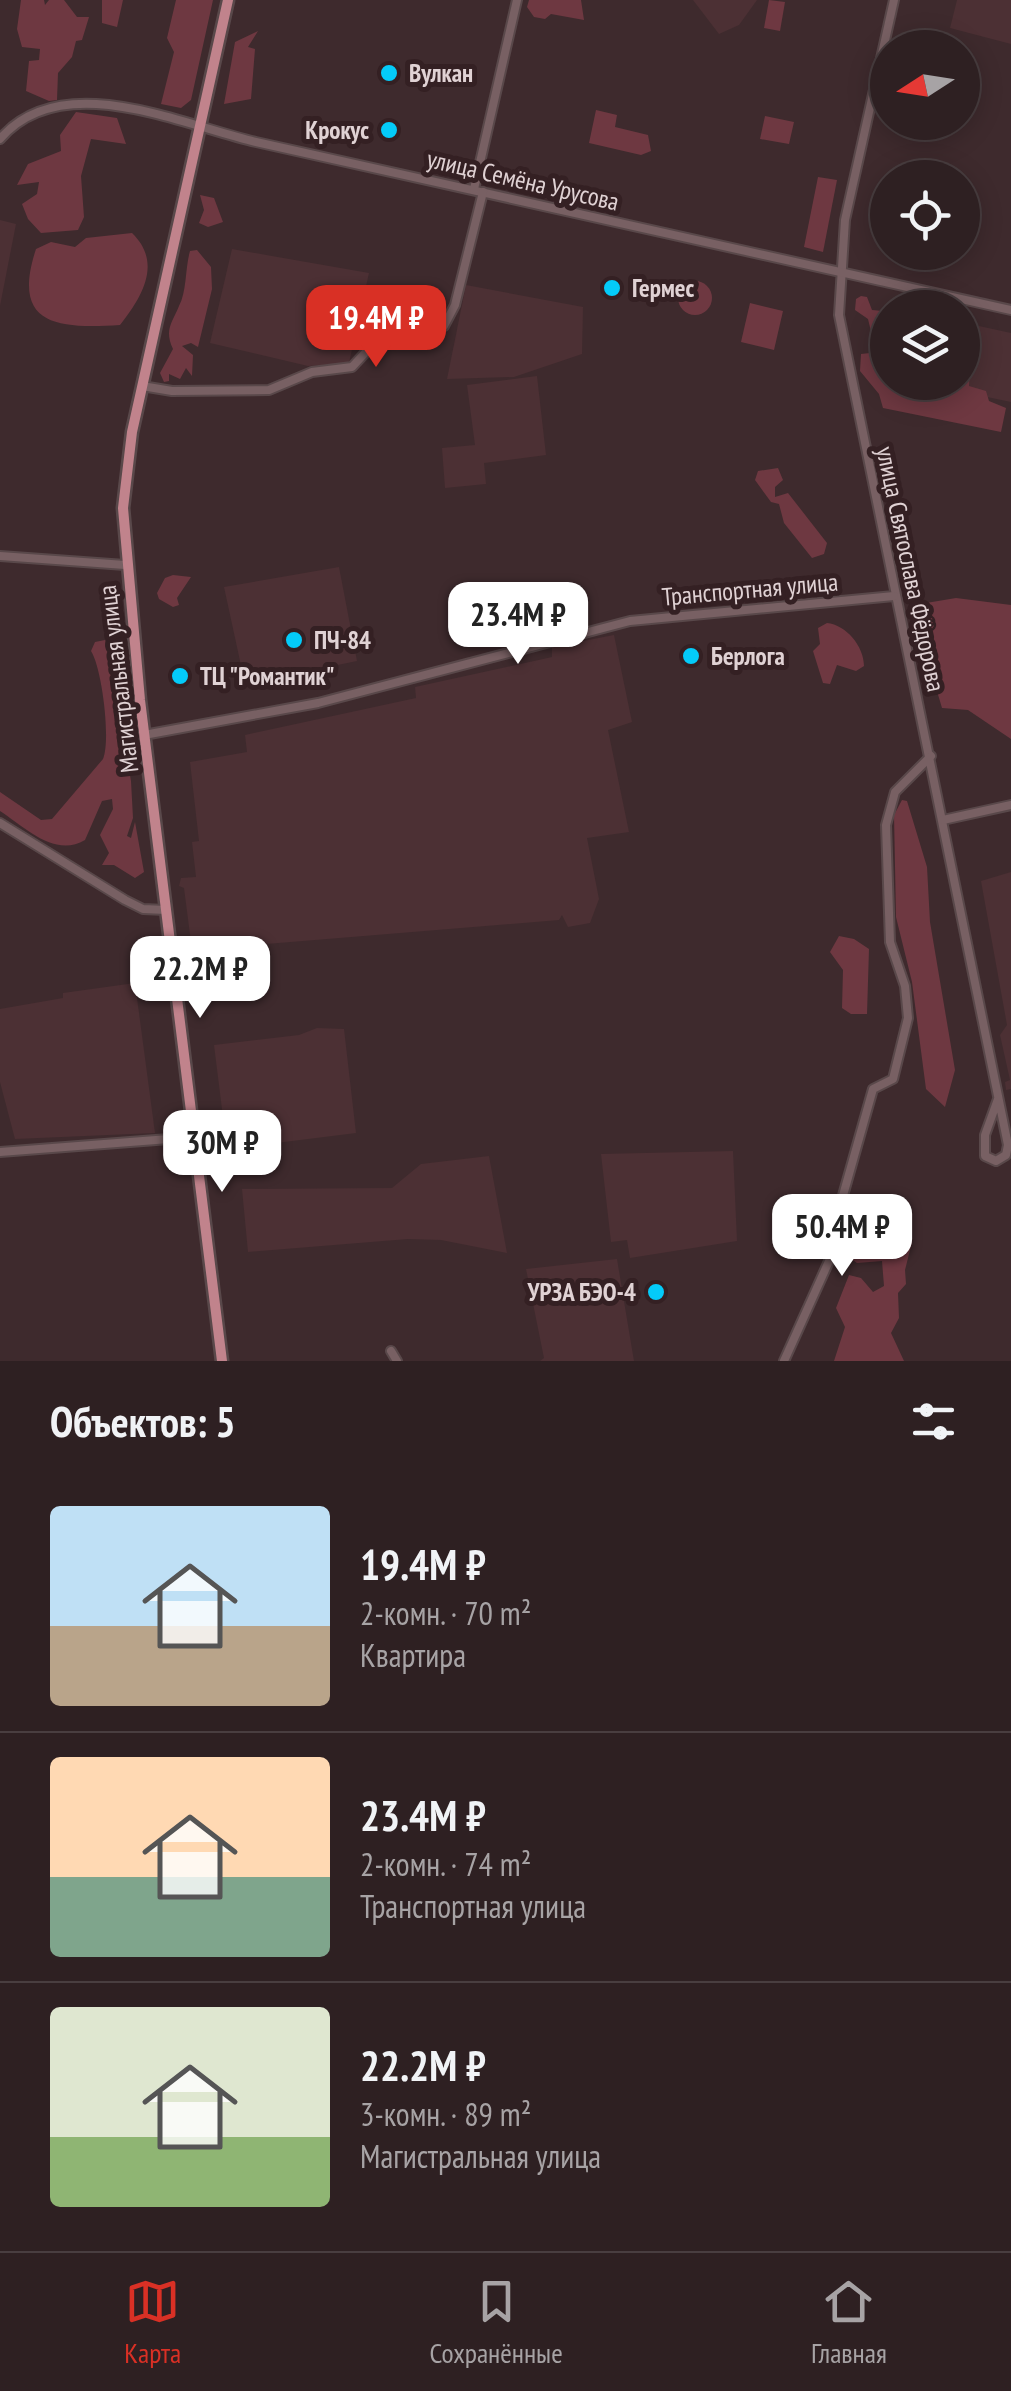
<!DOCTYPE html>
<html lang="ru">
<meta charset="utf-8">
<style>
body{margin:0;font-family:"PT Sans Narrow",sans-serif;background:#3a2d2f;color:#f1f3f6;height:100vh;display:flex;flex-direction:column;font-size:38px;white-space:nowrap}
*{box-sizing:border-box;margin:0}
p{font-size:32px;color:#a7a3a5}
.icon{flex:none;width:55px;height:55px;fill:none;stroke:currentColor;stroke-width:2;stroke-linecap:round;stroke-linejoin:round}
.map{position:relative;height:1361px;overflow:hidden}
.sheet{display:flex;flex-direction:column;background:#2e2022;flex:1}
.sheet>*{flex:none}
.needle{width:65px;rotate:258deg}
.controls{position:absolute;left:870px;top:30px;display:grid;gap:20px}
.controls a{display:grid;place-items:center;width:110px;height:110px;border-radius:50%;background:#2e2022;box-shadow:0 5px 25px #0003,0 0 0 2px #493e40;font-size:50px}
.price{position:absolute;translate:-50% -85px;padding:0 22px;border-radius:20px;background:#fff;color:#222;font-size:32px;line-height:65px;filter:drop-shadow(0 2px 5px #0008)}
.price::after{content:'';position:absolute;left:50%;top:60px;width:30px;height:22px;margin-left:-15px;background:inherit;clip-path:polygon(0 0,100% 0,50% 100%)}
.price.current{background:#d93025;color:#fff}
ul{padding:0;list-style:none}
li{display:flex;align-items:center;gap:30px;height:250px;padding:0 50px}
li+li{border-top:2px solid #493e40}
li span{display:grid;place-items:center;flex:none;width:280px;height:200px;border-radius:10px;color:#555}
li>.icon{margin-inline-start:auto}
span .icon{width:120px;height:120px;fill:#fffc;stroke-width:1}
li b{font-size:42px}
h2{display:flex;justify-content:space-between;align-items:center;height:120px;padding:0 50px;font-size:42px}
.menu{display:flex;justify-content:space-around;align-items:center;height:140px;border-top:2px solid #493e40;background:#2e2022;font-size:28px;color:#a7a3a5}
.menu a{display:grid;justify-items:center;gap:5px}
.menu .current{color:#d93025}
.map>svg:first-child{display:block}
</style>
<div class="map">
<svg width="1011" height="1361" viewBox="0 0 1011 1361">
<rect width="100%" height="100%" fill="#3e2a2d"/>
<g fill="#4c3034">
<path d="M693,0H757L739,25L719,34Z"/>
<path d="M957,0H1011V44L950,28Z"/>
<path d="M0,220L16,224L0,306Z"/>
<path d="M232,249L369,273L349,363L308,366L210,343Z"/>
<path d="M466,285L583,307L582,354L514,377L447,379Z"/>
<path d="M979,326L1011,333V402L963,392Z"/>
<path d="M537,376L546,455L484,463L486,484L445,488L442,448L475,445L467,385Z"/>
<path d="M339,567L357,661L245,684L224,587Z"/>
<path d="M614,635L632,722L608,730L629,832L587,838L599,899L590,923L568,927L562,915L559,920L192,950L184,888L179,886L181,878L196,877L192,842L199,841L190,762L247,752L245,735L416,698L415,687L552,657V647Z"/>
<path d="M1011,872V1089L1006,1090L1005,1082L1010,1080L1000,1035L1007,1025L981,881Z"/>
<path d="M135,983L155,1133L15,1139L0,1082V1009L63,998V993Z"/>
<path d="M317,1028L344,1029L356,1133L227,1149L214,1045L299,1035Z"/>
<path d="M733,1151L737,1241L630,1258L627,1240L611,1242L601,1154Z"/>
<path d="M489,1156L507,1253L441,1240L408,1239L248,1252L242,1189L392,1188L421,1164Z"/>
<path d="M617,1259L634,1361H540L544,1358L526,1269Z"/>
</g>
<g fill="#6e3841">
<path d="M21,0H44L45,5L49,0H64L77,17H89L82,40L76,41L72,57L58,73L57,100L49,101L26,91L29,61L39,60L40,49L22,47L17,29Z"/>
<path d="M102,0H123L117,27L102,23Z"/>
<path d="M176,0H213L191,100L181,108L161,104L174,52L167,38Z"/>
<path d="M529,0H581L584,20L551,14L545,19L534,17L527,7Z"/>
<path d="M769,0L785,2L780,31L764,28Z"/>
<path d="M258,31L248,47L255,49L251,99L224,104L235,42Z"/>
<path d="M596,110L617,115L615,127L648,135L651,151L641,155L589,143Z"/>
<path d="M76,112L117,118L126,144L91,139L81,176L84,217L78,230L41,233L28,219L22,204L37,194L39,182L17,185L28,164L61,151L60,135Z"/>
<path d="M765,116L794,122L789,144L760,139Z"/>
<path d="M818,177L837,180L823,252L804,247Z"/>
<path d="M200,195L214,198L223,222L208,227L199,223L204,210Z"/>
<path d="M132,233C163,263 142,297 120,325C56,329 11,325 36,249L51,242L75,247L86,238Z"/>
<path d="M197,250L211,267L212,289L198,347L191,343L182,346L193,355L192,376L186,368L180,379L169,374V381L164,382L160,373L173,349C164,330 172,323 179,306C187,291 185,268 190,251Z"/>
<circle cx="695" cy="298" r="17"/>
<path d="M861,296L867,297L872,310L883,311L881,346L887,348L888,382H962L963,364L971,352L969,386L986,391L989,401L1006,408L1001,432L883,408L879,394L860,371L861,354L870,353L874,344L868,319L855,310L856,299Z"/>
<path d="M750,303L783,311L774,350L741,342Z"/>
<path d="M778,468L783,480L775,487V497L788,493L827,543L824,554L812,558L784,523L779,504L771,502L755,480L758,471Z"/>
<path d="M173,575L191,577L177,598L179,605L173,607L159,599L157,593L165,578Z"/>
<path d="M956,598L1011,605V739L968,710L942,708C934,677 912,634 920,604Z"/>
<path d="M827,623C846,625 864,646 864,666L856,671L837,665L830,684L823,683L813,651L820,644L818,628Z"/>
<path d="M105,640L117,663L114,685L131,781L133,818L127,836L131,838L135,822L144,872L135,878L114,865H102L109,853L100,835L113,809L112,799L102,801L85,840C55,858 26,828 0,811V792L41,820L52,819L103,759C111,740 102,668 91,651L95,642Z"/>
<path d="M902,800L907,801L927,867L930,922L955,1070L945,1107L926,1089L912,982L896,917L894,815Z"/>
<path d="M839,936L854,939L869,949L867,1014H851L842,1008L843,970L830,952Z"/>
<path d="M871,1229L901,1231L912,1242L905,1270L906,1284L898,1293L899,1318L891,1333L904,1361H834L845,1327L836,1308L849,1275L861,1278L873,1292L884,1286L882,1261L857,1263L840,1251L849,1231L865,1237Z"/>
</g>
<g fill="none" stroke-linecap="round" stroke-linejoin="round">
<g stroke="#59484a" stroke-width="12">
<g id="minor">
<path d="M894,0L845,220L839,315L1008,1145L1006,1155L996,1161L985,1156V1135L998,1099"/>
<path d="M0,139C62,67 182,125 256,142L1011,310"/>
<path d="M474,189L517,0"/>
<path d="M142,386L172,391L269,390L312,372L352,367L394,322L444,326L455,305L483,192"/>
<path d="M0,556L125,565"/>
<path d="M144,735L318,703L630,621L894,596"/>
<path d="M943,820L1011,805"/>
<path d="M0,823L125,900L143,909L166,910"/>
<path d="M0,1152L195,1137"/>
<path d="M391,1351L397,1361"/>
<path d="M784,1361L843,1230L842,1199L873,1089L893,1079L908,1018L905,986L890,942L886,825L895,792L931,756"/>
</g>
</g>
<g stroke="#59484a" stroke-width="15">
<path id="major" d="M222,1361L140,700L123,508L132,432L228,0"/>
</g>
<use href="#minor" stroke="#786063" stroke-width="8"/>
<use href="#major" stroke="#c1838c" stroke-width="10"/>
</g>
<g fill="#04cbf9" stroke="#342023" stroke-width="4">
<circle cx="389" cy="73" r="10"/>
<circle cx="389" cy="130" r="10"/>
<circle cx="612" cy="288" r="10"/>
<circle cx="294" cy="640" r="10"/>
<circle cx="691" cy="656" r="10"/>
<circle cx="180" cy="676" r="10"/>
<circle cx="656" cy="1292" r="10"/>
</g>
<g text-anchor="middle" stroke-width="10" stroke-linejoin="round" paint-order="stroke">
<g font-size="25" font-weight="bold" fill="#e0d2d4" stroke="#342023" text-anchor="start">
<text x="409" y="82">Вулкан</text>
<text x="369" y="139" text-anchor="end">Крокус</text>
<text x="632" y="297">Гермес</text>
<text x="314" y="649">ПЧ-84</text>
<text x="711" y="665">Берлога</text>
<text x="200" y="685">ТЦ "Романтик"</text>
<text x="636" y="1301" text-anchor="end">УРЗА БЭО-4</text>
</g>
<g font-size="25" fill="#e0d2d4" stroke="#342023">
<text transform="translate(523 180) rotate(13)" y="9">улица Семёна Урусова</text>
<text transform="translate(911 569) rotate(78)" y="9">улица Святослава Фёдорова</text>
<text transform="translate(750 589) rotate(-5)" y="9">Транспортная улица</text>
<text transform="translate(118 679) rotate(-97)" y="9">Магистральная улица</text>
</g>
</g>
</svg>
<div class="controls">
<a><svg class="needle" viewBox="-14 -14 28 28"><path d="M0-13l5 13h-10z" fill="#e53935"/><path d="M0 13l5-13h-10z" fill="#a7a3a5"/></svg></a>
<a><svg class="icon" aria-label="locate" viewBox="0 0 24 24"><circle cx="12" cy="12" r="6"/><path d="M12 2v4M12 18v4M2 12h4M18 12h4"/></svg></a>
<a><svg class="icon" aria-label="layers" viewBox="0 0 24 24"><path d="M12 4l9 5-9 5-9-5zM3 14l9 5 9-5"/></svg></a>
</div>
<b class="price current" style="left:376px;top:370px">19.4M ₽</b>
<b class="price" style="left:518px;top:667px">23.4M ₽</b>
<b class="price" style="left:200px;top:1021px">22.2M ₽</b>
<b class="price" style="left:222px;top:1195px">30M ₽</b>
<b class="price" style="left:842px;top:1279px">50.4M ₽</b>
</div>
<section class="sheet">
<h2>Объектов: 5<svg class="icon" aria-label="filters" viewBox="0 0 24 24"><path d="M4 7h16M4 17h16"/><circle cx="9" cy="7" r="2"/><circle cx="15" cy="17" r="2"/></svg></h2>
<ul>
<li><span style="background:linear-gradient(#bfe0f5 60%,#b9a48a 0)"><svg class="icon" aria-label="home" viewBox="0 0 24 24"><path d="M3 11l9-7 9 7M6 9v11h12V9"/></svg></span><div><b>19.4M ₽</b><p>2-комн. · 70 m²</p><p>Квартира</p></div></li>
<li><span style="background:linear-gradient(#ffd9b3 60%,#7fa58c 0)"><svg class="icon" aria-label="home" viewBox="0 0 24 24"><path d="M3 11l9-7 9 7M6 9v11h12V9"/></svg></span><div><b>23.4M ₽</b><p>2-комн. · 74 m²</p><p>Транспортная улица</p></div></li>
<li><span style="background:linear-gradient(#dfe7d0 65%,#8fb573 0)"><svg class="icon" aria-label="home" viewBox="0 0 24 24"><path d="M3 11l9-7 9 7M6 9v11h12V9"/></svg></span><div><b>22.2M ₽</b><p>3-комн. · 89 m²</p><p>Магистральная улица</p></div></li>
</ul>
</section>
<nav class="menu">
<a class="current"><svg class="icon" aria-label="map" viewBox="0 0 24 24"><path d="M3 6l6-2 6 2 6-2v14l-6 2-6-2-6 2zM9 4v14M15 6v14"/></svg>Карта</a>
<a><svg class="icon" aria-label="saved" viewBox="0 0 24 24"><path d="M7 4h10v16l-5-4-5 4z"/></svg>Сохранённые</a>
<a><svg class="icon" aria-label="home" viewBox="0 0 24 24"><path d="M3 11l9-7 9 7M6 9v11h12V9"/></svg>Главная</a>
</nav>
